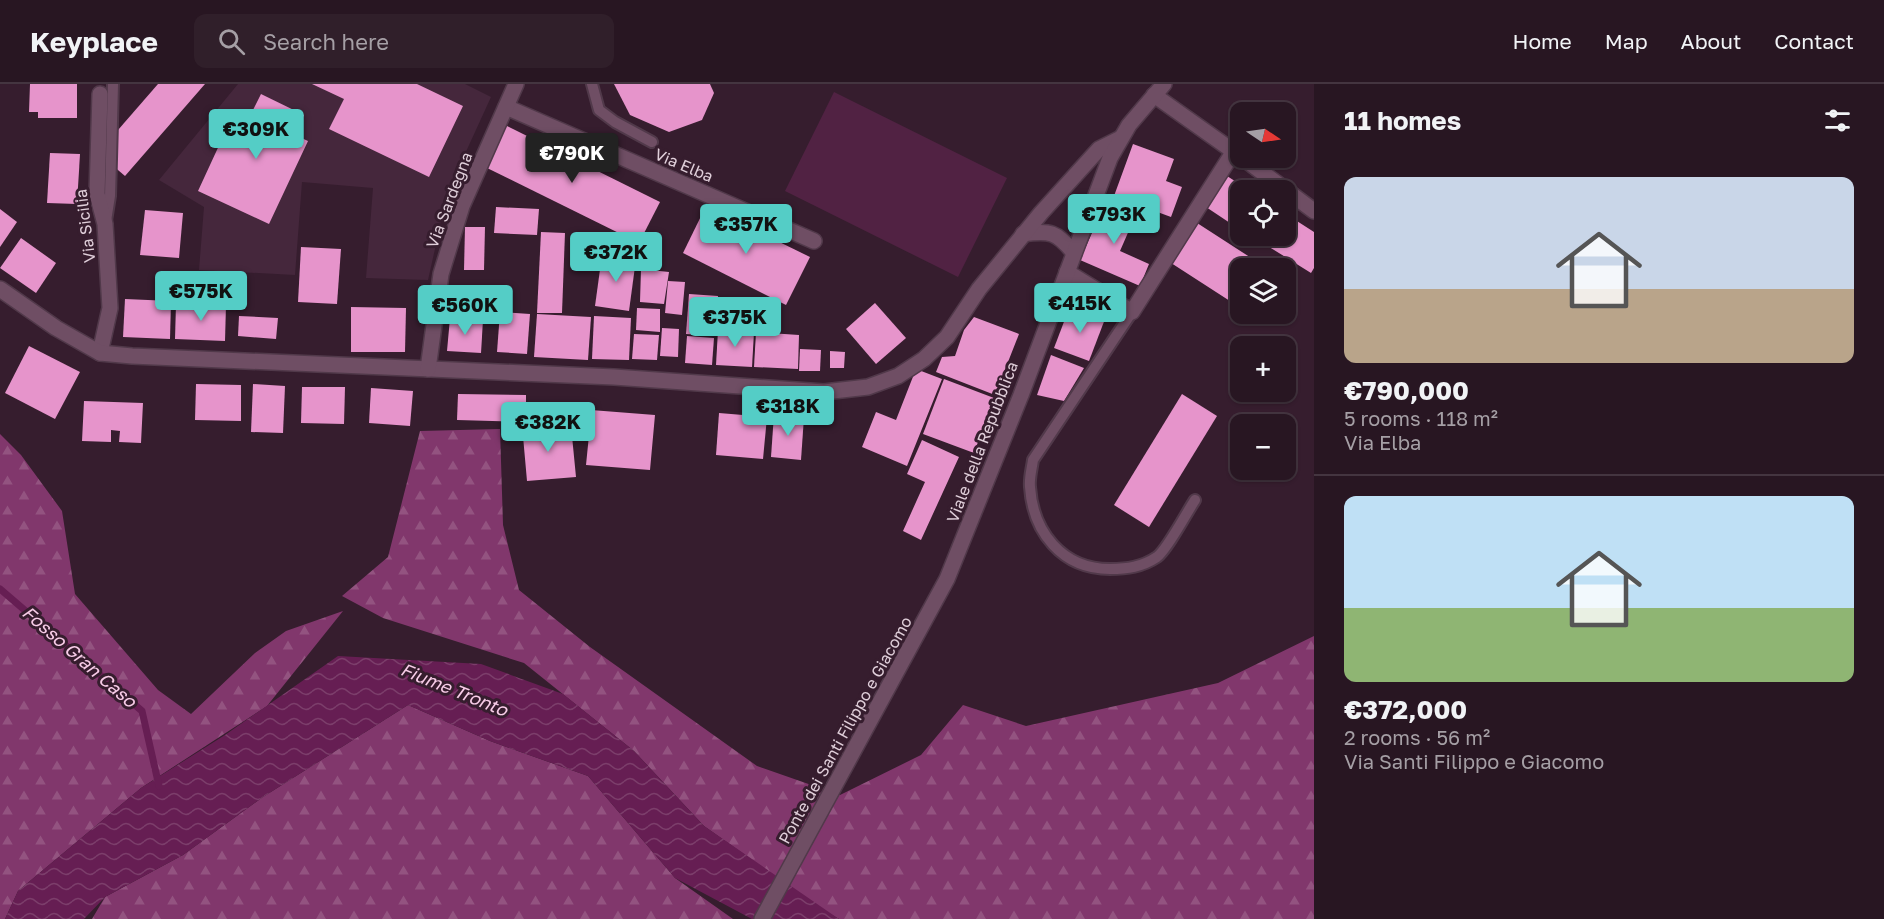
<!DOCTYPE html>
<meta charset="utf-8">
<style>
body{margin:0;font-family:"Golos Text",sans-serif;background:#301f2a;color:#f1f3f6;height:100vh;display:flex;flex-direction:column;font-size:22px;white-space:nowrap}
*{box-sizing:border-box;margin:0}
p{font-size:20px;color:#a59fa5}
.icon{flex:none;width:33px;height:33px;fill:none;stroke:currentColor;stroke-width:2;stroke-linecap:round;stroke-linejoin:round}
.map{position:relative;flex:1;overflow:hidden}
.drawer{display:flex;flex-direction:column;background:#281622;width:570px}
.drawer>*{flex:none}
.needle{width:39px;rotate:103deg}
.buttons{position:absolute;left:1230px;top:18px;display:grid;gap:12px}
.buttons a{display:grid;place-items:center;width:66px;height:66px;border-radius:12px;background:#281622;box-shadow:0 2px 4px #0004,0 0 0 2px #443540;font-size:30px}
.price{position:absolute;translate:-50% -51px;padding:0 14px;border-radius:6px;background:#54cdc6;color:#111;font-size:20px;line-height:39px;filter:drop-shadow(0 2px 3px #0008)}
.price::after{content:'';position:absolute;left:50%;top:36px;width:18px;height:14px;margin-left:-9px;background:inherit;clip-path:polygon(0 0,100% 0,50% 100%)}
.price.current{background:#222;color:#fff}
ul{padding:0;list-style:none}
li{display:grid;align-content:center;gap:12px;height:318px;padding:0 30px}
li+li{border-top:2px solid #443540}
li span{display:grid;place-items:center;height:186px;border-radius:12px;color:#555}
li>.icon{margin-inline-start:auto}
span .icon{width:108px;height:108px;fill:#fffc;stroke-width:1}
li b{font-size:26px}
h2{display:flex;justify-content:space-between;align-items:center;height:72px;padding:0 30px;font-size:26px}
header{display:flex;align-items:center;gap:36px;box-sizing:border-box;height:84px;padding:0 30px;background:#281622;border-bottom:2px solid #443540}
header strong{font-size:28px}
nav{display:flex;gap:33px;margin-inline-start:auto;font-size:21px}
.search{width:420px;height:54px;background:#301f2a;display:flex;align-items:center;gap:15px;box-sizing:border-box;padding:0 21px;border-radius:12px;color:#a59fa5;font-size:22px}
main{display:flex;flex:1;min-height:0}
.map>svg:first-child{display:block}
</style>
<header>
<strong>Keyplace</strong>
<div class="search"><svg class="icon" aria-label="search" viewBox="0 0 24 24"><circle cx="10" cy="10" r="6"/><path d="M15 15l6 6"/></svg>Search here</div>
<nav><a>Home</a><a>Map</a><a>About</a><a>Contact</a></nav>
</header>
<main>
<div class="map">
<svg width="1314" height="835" viewBox="0 0 1314 835">
<defs>
<pattern id="forest-firs" width="22" height="20" patternUnits="userSpaceOnUse" patternTransform="scale(1.5)"><rect width="22" height="20" fill="#81376c"/><path d="M5 1l3.5 6h-7zM16 11l3.5 6h-7z" fill="#935380"/></pattern>
<pattern id="water-waves" width="16" height="10" patternUnits="userSpaceOnUse" patternTransform="scale(1.5)"><rect width="16" height="10" fill="#661e53"/><path d="M0 5q4-4 8 0t8 0" fill="none" stroke="#7c3e6b"/></pattern>
</defs>
<rect width="100%" height="100%" fill="#361d2e"/>
<path fill="#45273c" d="M238,0H465L491,13L448,107L428,196L366,194L373,104L302,98L295,191L199,186L204,123L159,96Z"/>
<path fill="#512243" d="M834,8L1007,94L958,193L785,107Z"/>
<g fill="url(#forest-firs)">
<path d="M500,345L503,441L519,506L590,563L757,682L840,711L921,671L963,621L1026,642L1218,599L1314,552V835H839L825,827L704,742L634,667L524,579L383,534L342,512L388,473L420,347Z"/>
<path d="M0,350L21,371L62,427L75,510L158,606L191,630L255,569L286,547L343,527L267,622L141,704L18,807L5,835H0Z"/>
<path d="M408,621L490,657L588,692L675,794L733,835H92L105,813L183,771L263,713Z"/>
</g>
<path fill="url(#water-waves)" d="M338,572L481,580L563,610L634,667L704,742L839,835H752L675,794L588,692L490,657L408,621L263,713L183,771L105,813L84,835H5L18,807L141,704L225,651Z"/>
<g fill="none" stroke-linecap="round" stroke-linejoin="round">
<path stroke="#661e53" stroke-width="7" d="M0,505L142,627L159,702"/>
</g>
<g fill="#e694cb">
<path d="M30,0H77V34H38V28H29Z"/>
<path d="M158,0H205L125,92L98,69Z"/>
<path d="M312,0H417L463,22L429,93L329,45L344,15Z"/>
<path d="M614,0H710L714,9L702,36L669,48L630,31Z"/>
<path d="M261,10L304,31L295,51L308,57L269,140L198,107L234,29L248,36Z"/>
<path d="M505,41L660,118L639,159L485,83Z"/>
<path d="M1133,60L1174,75L1166,97L1182,103L1171,133L1114,112Z"/>
<path d="M50,69L80,70L77,120L47,119Z"/>
<path d="M1227,92L1249,106H1240V136L1236,143L1206,123Z"/>
<path d="M1107,115L1137,128L1120,167L1149,180L1140,202L1080,176Z"/>
<path d="M706,122L810,173L786,221L683,169Z"/>
<path d="M496,123L539,125L537,151L494,149Z"/>
<path d="M0,125L17,138L0,163Z"/>
<path d="M145,126L183,129L179,174L140,171Z"/>
<path d="M1286,130L1314,148V184L1311,189L1263,159L1267,152H1286Z"/>
<path d="M1194,137L1259,179L1255,184H1240V207L1233,219L1168,177Z"/>
<path d="M465,143H485L484,186H464Z"/>
<path d="M541,148L565,149L562,229H537Z"/>
<path d="M1249,152H1263L1258,158Z"/>
<path d="M21,154L56,179L36,209L0,184Z"/>
<path d="M301,163L341,165L337,220L298,218Z"/>
<path d="M602,171L636,175L629,227L595,222Z"/>
<path d="M641,185L669,188L664,220L640,218Z"/>
<path d="M668,197L685,198L682,231L665,229Z"/>
<path d="M689,210L718,212L715,252L686,250Z"/>
<path d="M125,215L171,217L170,255L123,253Z"/>
<path d="M875,219L906,254L876,280L846,245Z"/>
<path d="M176,220L226,221L225,257L175,255Z"/>
<path d="M1070,222L1105,235L1089,277L1054,264Z"/>
<path d="M351,223L406,224L405,268H351Z"/>
<path d="M637,224L660,225V248L636,246Z"/>
<path d="M500,228L530,230L527,270L497,268Z"/>
<path d="M537,230L591,233L588,276L534,273Z"/>
<path d="M239,232L278,234L276,255L238,252Z"/>
<path d="M594,232L631,234L629,276L592,275Z"/>
<path d="M974,233L1019,250L995,311L936,288L942,273L955,272L964,246Z"/>
<path d="M450,234L483,236L481,269L447,267Z"/>
<path d="M662,244L679,245L678,273L660,272Z"/>
<path d="M718,246L754,248L752,283L716,281Z"/>
<path d="M756,248L799,251L798,285L754,283Z"/>
<path d="M634,250L659,251L657,276L632,275Z"/>
<path d="M687,252L714,254L712,281L685,279Z"/>
<path d="M29,262L80,288L55,335L5,309Z"/>
<path d="M800,265L821,266L820,287H799Z"/>
<path d="M830,267L845,268L844,284H830Z"/>
<path d="M1051,271L1084,284L1064,317L1037,311Z"/>
<path d="M916,285L942,295L907,382L862,363L876,328L896,336Z"/>
<path d="M944,295L994,314L974,369L923,350Z"/>
<path d="M196,300L241,301V337L195,336Z"/>
<path d="M253,300L285,302L283,349L251,348Z"/>
<path d="M302,303H345L344,340L301,339Z"/>
<path d="M371,304L413,307L410,342L369,339Z"/>
<path d="M458,310L526,311V338L457,336Z"/>
<path d="M1182,310L1217,332L1149,443L1114,421Z"/>
<path d="M84,317L143,319L141,359L119,358L120,347L111,346V358L82,357Z"/>
<path d="M565,319L590,321V335L591,326L655,331L650,386L586,381L589,351L563,350Z"/>
<path d="M719,329L767,333L763,375L716,371Z"/>
<path d="M774,330L804,333L801,376L771,373Z"/>
<path d="M560,338V353L572,352L576,393L527,397L522,341Z"/>
<path d="M922,356L959,373L921,456L903,447L925,398L907,390Z"/>
</g>
<g fill="none" stroke-linecap="round" stroke-linejoin="round">
<g stroke="#51394a" stroke-width="14">
<g id="service">
<path d="M592,0L599,26L615,38L652,58"/>
<path d="M106,137L110,112L113,0"/>
<path d="M1132,228L1033,376C1032,384 1029,394 1030,403C1033,448 1062,485 1110,485C1127,485 1142,483 1157,473C1167,466 1187,428 1195,416"/>
</g>
</g>
<g stroke="#51394a" stroke-width="18">
<g id="minor">
<path d="M100,10L97,110L105,140L110,224L100,269"/>
<path d="M1154,11L1240,72"/>
<path d="M506,23L814,157"/>
<path d="M1243,74L1314,127"/>
<path d="M1023,150C1050,146 1057,148 1074,169"/>
<path d="M1067,188L1132,228L1234,67"/>
<path d="M0,205L56,244L100,269L132,272L614,293L824,308L868,303L898,292L924,275L947,253L979,205L1041,129L1099,65L1121,54"/>
<path d="M428,285L441,190L462,122L516,0"/>
</g>
</g>
<g stroke="#51394a" stroke-width="18">
<path id="tertiary" d="M762,835L947,495L1021,311L1110,74L1129,41L1164,0"/>
</g>
<use href="#service" stroke="#6f4e64" stroke-width="10"/>
<use href="#minor" stroke="#6f4e64" stroke-width="15"/>
<use href="#tertiary" stroke="#6f4e64" stroke-width="15"/>
</g>
<g text-anchor="middle" stroke-width="6" stroke-linejoin="round" paint-order="stroke">
<g font-size="16" fill="#e0cfda" stroke="#361d2e">
<text transform="translate(684 81) rotate(23)" y="6">Via Elba</text>
<text transform="translate(449 116) rotate(-69)" y="6">Via Sardegna</text>
<text transform="translate(85 142) rotate(-97)" y="6">Via Sicilia</text>
<text transform="translate(982 358) rotate(-69)" y="6">Viale della Repubblica</text>
<text transform="translate(845 646) rotate(-61)" y="6">Ponte dei Santi Filippo e Giacomo</text>
</g>
<g font-size="18" font-style="italic" fill="#f8cce8" stroke="#361d2e">
<text transform="translate(79 573) rotate(41)" y="6">Fosso Gran Caso</text>
<text transform="translate(454 606) rotate(22)" y="6">Fiume Tronto</text>
</g>
</g>
</svg>
<div class="buttons">
<a><svg class="needle" viewBox="-14 -14 28 28"><path d="M0-13l5 13h-10z" fill="#e53935"/><path d="M0 13l5-13h-10z" fill="#a59fa5"/></svg></a>
<a><svg class="icon" aria-label="locate" viewBox="0 0 24 24"><circle cx="12" cy="12" r="6"/><path d="M12 2v4M12 18v4M2 12h4M18 12h4"/></svg></a>
<a><svg class="icon" aria-label="layers" viewBox="0 0 24 24"><path d="M12 4l9 5-9 5-9-5zM3 14l9 5 9-5"/></svg></a>
<a>+</a>
<a>−</a>
</div>
<b class="price" style="left:256px;top:76px">€309K</b>
<b class="price current" style="left:572px;top:100px">€790K</b>
<b class="price" style="left:1114px;top:161px">€793K</b>
<b class="price" style="left:746px;top:171px">€357K</b>
<b class="price" style="left:616px;top:199px">€372K</b>
<b class="price" style="left:201px;top:238px">€575K</b>
<b class="price" style="left:1080px;top:250px">€415K</b>
<b class="price" style="left:465px;top:252px">€560K</b>
<b class="price" style="left:735px;top:264px">€375K</b>
<b class="price" style="left:788px;top:353px">€318K</b>
<b class="price" style="left:548px;top:369px">€382K</b>
</div>
<section class="drawer">
<h2>11 homes<svg class="icon" aria-label="filters" viewBox="0 0 24 24"><path d="M4 7h16M4 17h16"/><circle cx="9" cy="7" r="2"/><circle cx="15" cy="17" r="2"/></svg></h2>
<ul>
<li><span style="background:linear-gradient(#c9d6e8 60%,#b9a48a 0)"><svg class="icon" aria-label="home" viewBox="0 0 24 24"><path d="M3 11l9-7 9 7M6 9v11h12V9"/></svg></span><div><b>€790,000</b><p>5 rooms · 118 m²</p><p>Via Elba</p></div></li>
<li><span style="background:linear-gradient(#bfe0f5 60%,#8fb573 0)"><svg class="icon" aria-label="home" viewBox="0 0 24 24"><path d="M3 11l9-7 9 7M6 9v11h12V9"/></svg></span><div><b>€372,000</b><p>2 rooms · 56 m²</p><p>Via Santi Filippo e Giacomo</p></div></li>
</ul>
</section>
</main>
